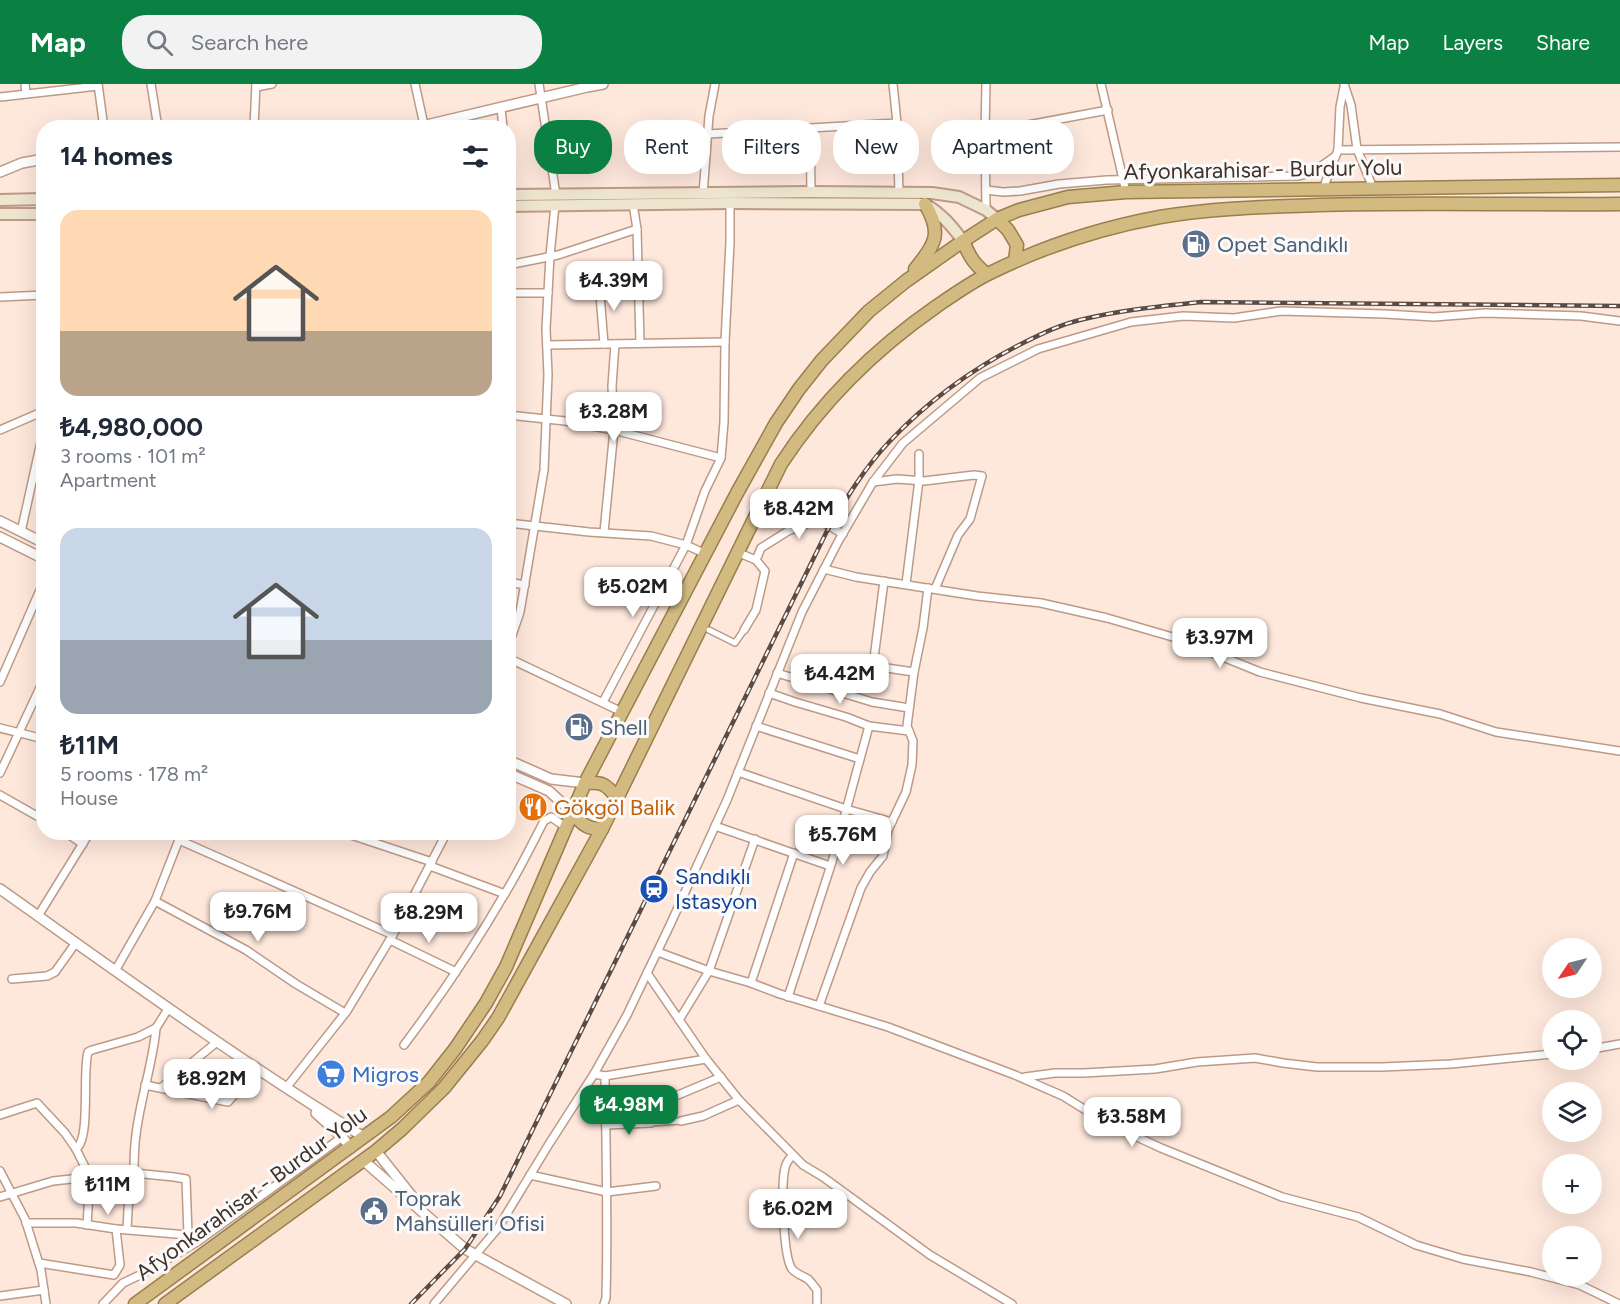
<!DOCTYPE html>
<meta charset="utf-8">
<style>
body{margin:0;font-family:Figtree,sans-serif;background:#f2f2f3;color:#1f2937;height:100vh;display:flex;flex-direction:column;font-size:22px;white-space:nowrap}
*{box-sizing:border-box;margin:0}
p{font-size:20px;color:#747a83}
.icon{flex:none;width:33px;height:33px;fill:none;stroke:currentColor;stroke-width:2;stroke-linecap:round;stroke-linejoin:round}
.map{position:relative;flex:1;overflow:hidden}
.panel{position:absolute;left:36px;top:36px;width:480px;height:720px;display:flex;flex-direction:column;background:#fff;border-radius:24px;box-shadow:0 6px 24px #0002}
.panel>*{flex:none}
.banner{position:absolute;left:534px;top:36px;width:570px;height:54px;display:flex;gap:12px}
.needle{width:39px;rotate:235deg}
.fabs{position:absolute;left:1542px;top:854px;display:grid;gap:12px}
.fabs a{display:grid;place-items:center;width:60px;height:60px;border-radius:50%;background:#fff;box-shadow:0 6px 24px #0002;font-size:30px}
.price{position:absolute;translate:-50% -51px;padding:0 14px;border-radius:12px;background:#fff;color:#222;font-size:20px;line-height:39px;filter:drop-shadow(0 2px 3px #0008)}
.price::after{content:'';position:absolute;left:50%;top:36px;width:18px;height:14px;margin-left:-9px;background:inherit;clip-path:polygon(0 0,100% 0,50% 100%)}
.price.active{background:#0b8043;color:#fff}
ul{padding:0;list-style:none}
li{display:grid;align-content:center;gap:12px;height:318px;padding:0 24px}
li span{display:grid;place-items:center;height:186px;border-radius:18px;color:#555}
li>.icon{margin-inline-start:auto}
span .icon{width:108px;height:108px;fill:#fffc;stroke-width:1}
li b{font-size:26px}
h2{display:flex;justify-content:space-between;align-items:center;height:72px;padding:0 24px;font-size:26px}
.chip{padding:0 21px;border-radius:24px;background:#fff;box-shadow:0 6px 24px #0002;font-size:21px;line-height:54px}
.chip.active{background:#0b8043;color:#fff}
header{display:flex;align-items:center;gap:36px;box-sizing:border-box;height:84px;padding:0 30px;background:#0b8043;color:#fff}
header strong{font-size:28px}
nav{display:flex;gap:33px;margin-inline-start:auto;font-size:21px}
.search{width:420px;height:54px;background:#f2f2f3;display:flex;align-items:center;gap:15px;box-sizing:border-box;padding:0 21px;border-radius:24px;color:#747a83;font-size:22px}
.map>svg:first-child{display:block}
</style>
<header>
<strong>Map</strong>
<div class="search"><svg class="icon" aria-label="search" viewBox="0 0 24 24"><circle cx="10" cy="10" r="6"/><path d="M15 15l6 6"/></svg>Search here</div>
<nav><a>Map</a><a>Layers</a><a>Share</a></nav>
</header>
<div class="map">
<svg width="1620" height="1220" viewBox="0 0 1620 1220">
<rect width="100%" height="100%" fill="#fee7db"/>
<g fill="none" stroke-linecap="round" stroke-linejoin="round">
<g stroke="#bd9a87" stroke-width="8">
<g id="pedestrian">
<path d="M709,546L735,559L744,546"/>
<path d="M651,1039L681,1037"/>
</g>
</g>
<g stroke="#bd9a87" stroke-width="10">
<g id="minor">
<path d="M25,0L26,9"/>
<path d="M98,0L104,44"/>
<path d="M151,0L158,44"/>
<path d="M415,0L424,41"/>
<path d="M539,0L556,111"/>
<path d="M1101,0L1126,108"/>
<path d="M1344,0L1351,21L1357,65L1373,104"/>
<path d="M256,3L272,0"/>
<path d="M0,13L98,2"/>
<path d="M501,24L503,44"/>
<path d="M897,39L899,109"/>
<path d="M254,44L256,0"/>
<path d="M810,45L811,108"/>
<path d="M985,49L1108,26"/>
<path d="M708,50L897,39L893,0"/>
<path d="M1338,66L1620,63"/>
<path d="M1323,105L1338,66L1340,23L1344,3"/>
<path d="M986,106L1003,108L1020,107L1059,100L1107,96L1299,92L1313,88L1334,73"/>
<path d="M703,110L709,32L715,0"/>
<path d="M633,120L637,145L640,259"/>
<path d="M986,126L985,49L986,0"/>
<path d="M508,181L558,171L637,145"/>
<path d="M508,209H548"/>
<path d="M0,213L44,211"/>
<path d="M604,260L600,211L638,206"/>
<path d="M547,261L725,258"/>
<path d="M508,331L565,337L614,346L721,374"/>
<path d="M0,346L44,327"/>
<path d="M873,398L897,395L924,397L974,391L982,392L970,435L958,451L935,505"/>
<path d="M508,439L589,448L651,452L686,461L706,470"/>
<path d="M21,448L44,344"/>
<path d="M604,448L614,346L612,302L615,260"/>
<path d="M739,469L756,476L765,487L756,526L744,546"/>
<path d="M756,476L761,464L788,447L813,437L824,439L843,450"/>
<path d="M824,485L856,493L977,512L1041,519L1107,534L1176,554L1260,588L1361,614L1440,630L1496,648L1620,667"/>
<path d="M884,497L873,582L914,588"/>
<path d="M508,498L525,501"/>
<path d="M906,500L919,396V370"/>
<path d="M508,563L520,528L544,386L548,291L546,245L550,172L555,121"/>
<path d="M508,574L622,628"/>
<path d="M777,589L872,618L909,624"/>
<path d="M0,598L44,497"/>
<path d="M769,609L795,618L846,633L869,642L909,647"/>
<path d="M603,618L686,461L705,407L721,374L724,338L725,258L730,158V119"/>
<path d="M756,642L860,675"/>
<path d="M0,644L44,655"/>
<path d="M738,688L846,725L892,738"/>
<path d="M0,689L44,595"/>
<path d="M0,711L44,736"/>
<path d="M715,742L830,782"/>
<path d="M65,748L83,760"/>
<path d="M342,748L432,778"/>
<path d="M179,756L393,851"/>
<path d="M430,782L505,810"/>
<path d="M155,817L246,866L296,900L345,929"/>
<path d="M38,832L90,748"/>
<path d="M390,856L456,888"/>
<path d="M658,868L709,887L751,899L780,910L888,943L1015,991L1063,1012L1105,1038L1161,1064L1282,1113L1358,1133L1416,1161L1463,1175L1531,1188L1580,1201L1619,1220"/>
<path d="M115,887L155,817L182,748"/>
<path d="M647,889L706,975L739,1016L803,1081L823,1093L930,1171L1012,1220"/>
<path d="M12,895L47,892L55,888L75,860"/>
<path d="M751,899L794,769"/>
<path d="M788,913L832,778L869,642"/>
<path d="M819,922L861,804L870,788L883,772L888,746L906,708L912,681L913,657L907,642L914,588L923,544L928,504"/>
<path d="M679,936L709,887L755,755"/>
<path d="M404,961C440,913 474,863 504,811C519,787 531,762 544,737L551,733L567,744"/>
<path d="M1592,965L1620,960"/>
<path d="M594,990L605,992C606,1066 608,1140 606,1214L604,1220"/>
<path d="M605,992L706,975"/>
<path d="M1025,993L1055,989H1084L1155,985L1197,978L1255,974L1283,979L1317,983H1382L1451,980L1552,970"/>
<path d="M145,1001L228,1018L257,985"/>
<path d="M162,1003L217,958"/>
<path d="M286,1004L347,927L398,842L447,748"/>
<path d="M678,1011L721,993"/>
<path d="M0,1031L37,1019L65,1049L76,1065L90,1093L87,1141"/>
<path d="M681,1037L703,1032L739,1016"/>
<path d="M606,1041L651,1039"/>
<path d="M76,1065C91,1054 82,990 88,968L92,966L138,953L156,944L168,925"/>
<path d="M792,1072C789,1075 786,1079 785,1084C781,1099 783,1173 792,1185C796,1190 803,1192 808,1195C811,1198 814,1202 817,1206V1220"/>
<path d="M0,1087L25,1135L41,1186L46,1220"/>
<path d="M134,1089C134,1077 134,1064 136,1051C140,1015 153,980 156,944"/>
<path d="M530,1091L607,1108L656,1102"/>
<path d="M0,1113L53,1097L90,1093L134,1089L174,1093L186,1095L188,1151"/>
<path d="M26,1139H76L116,1145L188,1151L197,1158"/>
<path d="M127,1145L130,1090"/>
<path d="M39,1179L114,1191L120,1181L116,1145"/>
<path d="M0,1212L44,1206"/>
<path d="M103,1220L123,1199L144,1189L197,1158L311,1076L342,1053"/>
<path d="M434,1220L498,1144L549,1060L594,990L627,931L670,841L727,716L802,528L839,456L873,398L903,359L980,294L1038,265L1131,238L1183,232L1234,234L1281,227L1385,230L1434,233L1485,229L1581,232L1620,237"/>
</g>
</g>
<g stroke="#bd9a87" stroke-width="12">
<g id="tertiary">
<path d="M414,44L587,3L603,0"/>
<path d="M0,88L22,79L44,75"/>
<path d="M0,437L44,459"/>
<path d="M0,453L44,475"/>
<path d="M508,676L551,695L585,699"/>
<path d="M508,689L549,707L573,729"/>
<path d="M0,805C120,890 238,976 364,1053"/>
<path d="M316,1029L342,1053L351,1064"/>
<path d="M376,1067L415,1116"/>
<path d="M364,1077L465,1165L566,1220"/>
</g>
</g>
<g stroke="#bd9a87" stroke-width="14">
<g id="secondary">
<path d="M508,111L811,108L932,109L959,113L986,126L997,135"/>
<path d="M0,116L44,115"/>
<path d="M508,122L730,119L925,120C941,129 952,142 963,157"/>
<path d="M0,130H44"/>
</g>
</g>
<g stroke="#987f4d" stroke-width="15">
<g id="trunk">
<path d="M997,135L1008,146L1017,161L1015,177"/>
<path d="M963,157C969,171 974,181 987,190"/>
<path d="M915,185C935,161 943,149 925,120"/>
<path d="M585,699C603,698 606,700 617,714"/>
<path d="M573,729C582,741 588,745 602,745"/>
<path d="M135,1220L391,1033L429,998L455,965L486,919L506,883L585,699L737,409L776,339L799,305L822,276L869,227L906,197L963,157L997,135L1019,126L1068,113L1126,108L1620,101"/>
<path d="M165,1220L376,1067L402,1045L444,1004L482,957L498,934L602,745L781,380C822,317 875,265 937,222C953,211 970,199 988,190C1042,163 1100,144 1160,133C1212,124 1265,123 1317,121C1418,118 1519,121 1620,120"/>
</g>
</g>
<use href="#pedestrian" stroke="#fff" stroke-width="5"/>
<use href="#minor" stroke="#fff" stroke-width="7"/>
<use href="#tertiary" stroke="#fff" stroke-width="9"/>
<use href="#secondary" stroke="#eee5cf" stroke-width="10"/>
<use href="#trunk" stroke="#d2ba80" stroke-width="12"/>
<g stroke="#5b4b43" stroke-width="4.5">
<path id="rail" d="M411,1220L465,1165L500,1112L827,447C845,416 865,383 890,357C927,318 972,285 1021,260C1041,250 1061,240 1084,235C1122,226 1162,222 1201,218L1620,222"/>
</g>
<use href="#rail" stroke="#fafafa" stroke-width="2" stroke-dasharray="7" stroke-linecap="butt"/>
</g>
<defs>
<g id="fuel-disc" transform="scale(1.5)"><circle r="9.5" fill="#5c6f8a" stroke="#fafafa"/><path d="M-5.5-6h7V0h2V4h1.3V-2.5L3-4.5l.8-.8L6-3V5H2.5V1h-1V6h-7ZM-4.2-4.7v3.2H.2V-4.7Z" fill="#fff"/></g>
<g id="restaurant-disc" transform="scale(1.5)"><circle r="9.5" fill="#e8710a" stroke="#fafafa"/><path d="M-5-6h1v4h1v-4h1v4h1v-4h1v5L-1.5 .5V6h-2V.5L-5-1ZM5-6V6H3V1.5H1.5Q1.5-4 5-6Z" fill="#fff"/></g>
<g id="station-disc" transform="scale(1.5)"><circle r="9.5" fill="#1a4fb4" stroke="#fafafa"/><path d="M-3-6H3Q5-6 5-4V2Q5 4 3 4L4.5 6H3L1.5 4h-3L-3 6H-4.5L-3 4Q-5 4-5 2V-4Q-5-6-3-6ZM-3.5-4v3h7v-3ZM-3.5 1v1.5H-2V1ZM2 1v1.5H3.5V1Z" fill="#fff"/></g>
<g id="supermarket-disc" transform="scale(1.5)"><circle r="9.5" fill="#3f7fe0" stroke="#fafafa"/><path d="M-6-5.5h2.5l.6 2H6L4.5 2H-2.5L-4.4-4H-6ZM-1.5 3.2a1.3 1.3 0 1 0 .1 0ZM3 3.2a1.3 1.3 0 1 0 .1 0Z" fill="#fff"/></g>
<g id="civic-disc" transform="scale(1.5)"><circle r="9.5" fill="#5c6f8a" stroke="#fafafa"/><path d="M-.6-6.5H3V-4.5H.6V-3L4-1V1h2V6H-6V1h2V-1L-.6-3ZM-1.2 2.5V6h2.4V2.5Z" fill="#fff"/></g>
</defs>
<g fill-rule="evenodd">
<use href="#fuel-disc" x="1196" y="160"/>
<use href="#fuel-disc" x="579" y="643"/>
<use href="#restaurant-disc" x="533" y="723"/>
<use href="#station-disc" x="654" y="805"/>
<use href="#supermarket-disc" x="331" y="990"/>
<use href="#civic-disc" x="374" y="1127"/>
</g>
<g text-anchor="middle" stroke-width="6" stroke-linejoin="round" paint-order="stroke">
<g font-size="22" fill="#403129" stroke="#fafafa">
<text transform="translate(1263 85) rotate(-1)" y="8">Afyonkarahisar - Burdur Yolu</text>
<text transform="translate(251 1109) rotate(-36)" y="8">Afyonkarahisar - Burdur Yolu</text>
</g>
<g font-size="22" fill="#4e5e75" stroke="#fafafa" text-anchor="start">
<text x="1217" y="168">Opet Sandıklı</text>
<text x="600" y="651">Shell</text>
<text x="395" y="1122">Toprak<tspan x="395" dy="25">Mahsülleri Ofisi</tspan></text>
</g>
<g font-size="22" fill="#c56008" stroke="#fafafa" text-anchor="start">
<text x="554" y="731">Gökgöl Balik</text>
</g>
<g font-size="22" fill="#164399" stroke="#fafafa" text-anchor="start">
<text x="675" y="800">Sandıklı<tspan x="675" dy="25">Istasyon</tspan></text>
</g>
<g font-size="22" fill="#366cbe" stroke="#fafafa" text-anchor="start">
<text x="352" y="998">Migros</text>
</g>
</g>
</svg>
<div class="fabs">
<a><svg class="needle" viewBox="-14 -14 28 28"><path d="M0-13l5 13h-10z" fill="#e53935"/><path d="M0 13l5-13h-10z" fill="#747a83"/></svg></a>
<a><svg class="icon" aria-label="locate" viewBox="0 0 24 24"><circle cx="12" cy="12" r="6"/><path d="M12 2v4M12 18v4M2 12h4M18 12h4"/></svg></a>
<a><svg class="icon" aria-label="layers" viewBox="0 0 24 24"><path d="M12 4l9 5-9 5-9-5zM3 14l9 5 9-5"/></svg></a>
<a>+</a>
<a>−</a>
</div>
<b class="price" style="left:614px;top:228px">₺4.39M</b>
<b class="price" style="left:614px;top:359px">₺3.28M</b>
<b class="price" style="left:799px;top:456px">₺8.42M</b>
<b class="price" style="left:633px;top:534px">₺5.02M</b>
<b class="price" style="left:1220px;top:585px">₺3.97M</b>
<b class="price" style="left:840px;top:621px">₺4.42M</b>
<b class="price" style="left:843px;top:782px">₺5.76M</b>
<b class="price" style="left:258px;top:859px">₺9.76M</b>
<b class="price" style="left:429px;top:860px">₺8.29M</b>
<b class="price" style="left:212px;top:1026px">₺8.92M</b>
<b class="price active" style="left:629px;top:1052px">₺4.98M</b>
<b class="price" style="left:1132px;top:1064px">₺3.58M</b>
<b class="price" style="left:108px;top:1132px">₺11M</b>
<b class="price" style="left:798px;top:1156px">₺6.02M</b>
<div class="banner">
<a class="chip active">Buy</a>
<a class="chip">Rent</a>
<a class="chip">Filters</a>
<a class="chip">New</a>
<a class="chip">Apartment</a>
</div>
<section class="panel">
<h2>14 homes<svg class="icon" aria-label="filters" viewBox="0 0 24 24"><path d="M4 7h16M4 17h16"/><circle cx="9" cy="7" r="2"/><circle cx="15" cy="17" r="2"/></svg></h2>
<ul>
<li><span style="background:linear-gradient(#ffd9b3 65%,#b9a48a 0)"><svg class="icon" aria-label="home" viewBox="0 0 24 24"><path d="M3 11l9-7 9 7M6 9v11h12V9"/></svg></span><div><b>₺4,980,000</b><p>3 rooms · 101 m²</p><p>Apartment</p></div></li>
<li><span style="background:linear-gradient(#c9d6e8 60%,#9aa5b1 0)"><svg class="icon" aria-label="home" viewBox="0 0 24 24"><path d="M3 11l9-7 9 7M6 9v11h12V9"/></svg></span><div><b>₺11M</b><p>5 rooms · 178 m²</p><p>House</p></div></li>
</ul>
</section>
</div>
